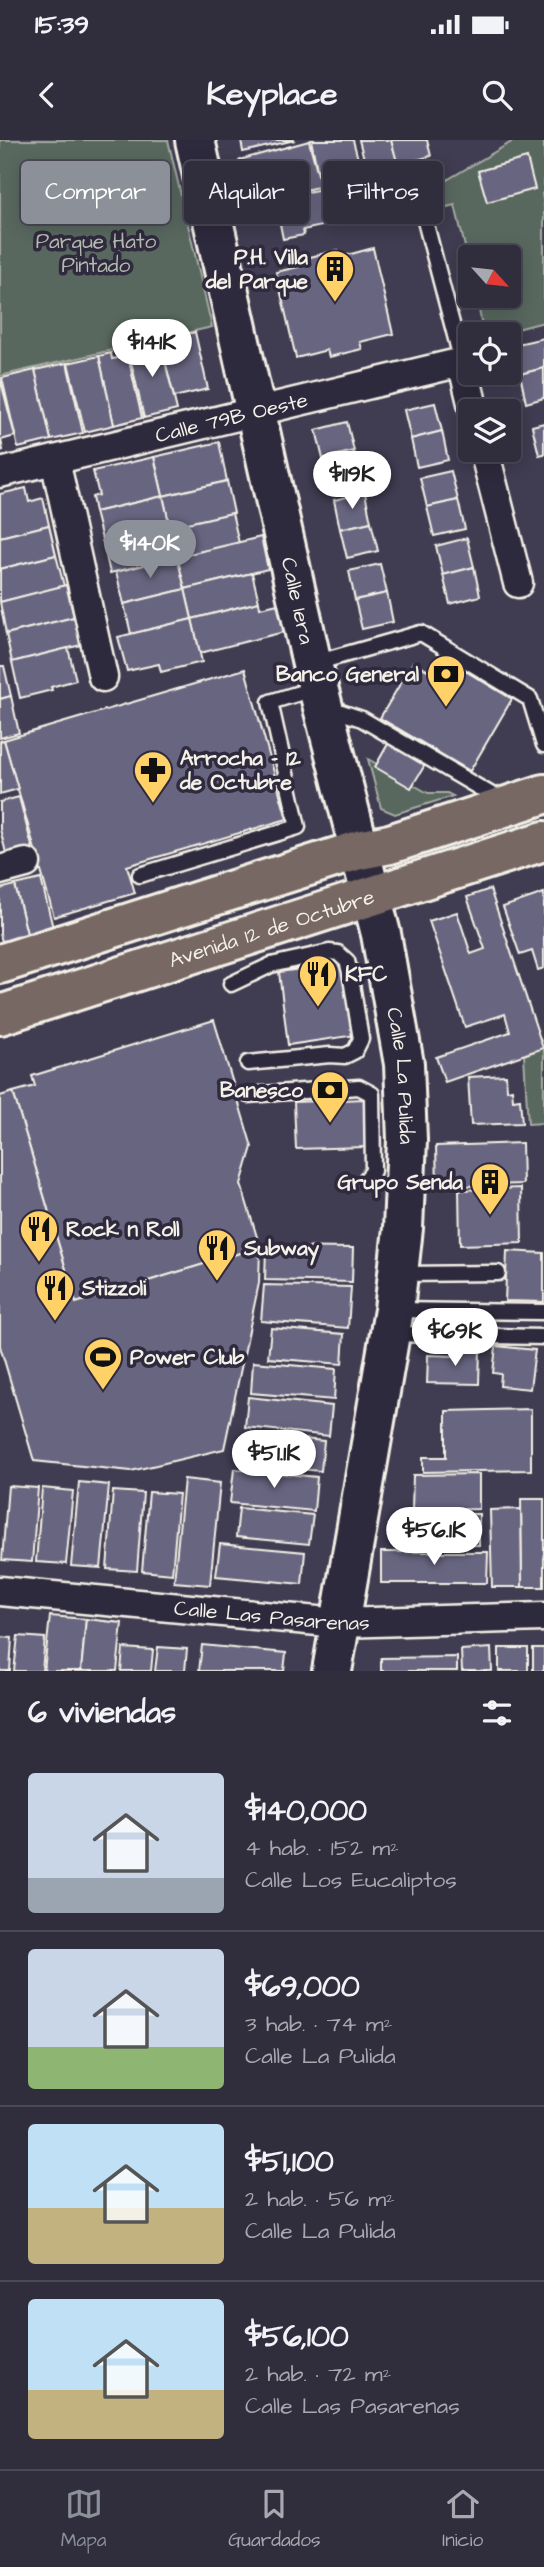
<!DOCTYPE html>
<html lang="es">
<meta charset="utf-8">
<style>
body{margin:0;font-family:"Architects Daughter",sans-serif;background:#383544;color:#f1f3f6;height:100vh;display:flex;flex-direction:column;font-size:26px;white-space:nowrap}
*{box-sizing:border-box;margin:0}
p{font-size:23px;color:#a8a8b0}
.icon{flex:none;width:38px;height:38px;fill:none;stroke:currentColor;stroke-width:2;stroke-linecap:round;stroke-linejoin:round}
.map{position:relative;height:1531px;overflow:hidden}
.sheet{display:flex;flex-direction:column;background:#302d3d;flex:1}
.sheet>*{flex:none}
.banner{position:absolute;left:21px;top:21px;width:502px;height:63px;display:flex;gap:14px}
.needle{width:46px;rotate:117deg}
.tools{position:absolute;left:458px;top:105px;display:grid;gap:14px}
.tools a{display:grid;place-items:center;width:63px;height:63px;border-radius:7px;background:#302d3d;box-shadow:0 4px 18px #0003,0 0 0 2px #4b4957;font-size:35px}
.price{position:absolute;translate:-50% -60px;padding:0 16px;border-radius:24px;background:#fff;color:#222;font-size:23px;line-height:46px;filter:drop-shadow(0 2px 4px #0008)}
.price::after{content:'';position:absolute;left:50%;top:42px;width:21px;height:16px;margin-left:-10px;background:inherit;clip-path:polygon(0 0,100% 0,50% 100%)}
.price.on{background:#8c9099;color:#fff}
ul{padding:0;list-style:none}
li{display:flex;align-items:center;gap:21px;height:175px;padding:0 28px}
li+li{border-top:2px solid #4b4957}
li span{display:grid;place-items:center;flex:none;width:196px;height:140px;border-radius:7px;color:#555}
li>.icon{margin-inline-start:auto}
span .icon{width:84px;height:84px;fill:#fffc;stroke-width:1}
li b{font-size:30px}
h2{display:flex;justify-content:space-between;align-items:center;height:84px;padding:0 28px;font-size:30px}
.tag{padding:0 24px;border-radius:7px;background:#302d3d;box-shadow:0 4px 18px #0003,0 0 0 2px #4b4957;font-size:24px;line-height:63px}
.tag.on{background:#8c9099;color:#fff}
.status{display:flex;justify-content:space-between;align-items:center;height:49px;padding:0 35px;background:#302d3d;direction:ltr}
.status svg{height:19px;fill:currentColor}
header{display:flex;justify-content:space-between;align-items:center;height:91px;padding:0 28px;background:#302d3d;font-size:32px;font-weight:800}
.dock{display:flex;justify-content:space-around;align-items:center;height:98px;border-top:2px solid #4b4957;background:#302d3d;font-size:19px;color:#a8a8b0}
.dock a{display:grid;justify-items:center;gap:4px}
.dock .on{color:#8c9099}
.map>svg:first-child{display:block}
</style>
<div class="status"><b>15:39</b><svg viewBox="0 0 49 12"><path d="M0 12V9h3v3zM5 12V6h3v6zM10 12V3h3v9zM15 12V0h3v12zM26 1h20v11H26zM47 4h2v5h-2z"/></svg></div>
<header><svg class="icon" aria-label="back" viewBox="0 0 24 24"><path d="M15 5l-7 7 7 7"/></svg>Keyplace<svg class="icon" aria-label="search" viewBox="0 0 24 24"><circle cx="10" cy="10" r="6"/><path d="M15 15l6 6"/></svg></header>
<div class="map">
<svg width="544" height="1531" viewBox="0 0 544 1531">
<rect width="100%" height="100%" fill="#403c51"/>
<filter id="ink" filterUnits="userSpaceOnUse"><feTurbulence type="fractalNoise" baseFrequency=".0143" numOctaves="2"/><feDisplacementMap in="SourceGraphic" scale="14" xChannelSelector="R" yChannelSelector="G"/><feConvolveMatrix kernelMatrix="1 2 1 2 8 2 1 2 1" color-interpolation-filters="sRGB"/></filter>
<g filter="url(#ink)">
<g fill="#58675e" stroke="#a6aca3" stroke-width="2">
<path d="M0,0H168L212,187L0,236Z"/>
<path d="M515,0H544V51L542,54L544,66V182L498,194H484L476,156H509V117H471V132L455,65L434,70L430,50Z"/>
<path d="M368,619L428,653H447L453,656L395,674L381,668Z"/>
<path d="M544,908V983L528,984L524,915Z"/>
</g>
<g fill="#686580" stroke="#f4f1e8" stroke-width="2">
<path d="M241,0H295L243,12Z"/>
<path d="M311,0H353L358,19L335,25V30L318,34Z"/>
<path d="M359,0H391L397,21L367,30Z"/>
<path d="M391,0H427L431,16L398,25Z"/>
<path d="M309,1L321,46L251,64L239,20Z"/>
<path d="M527,18L535,49L487,62L478,31Z"/>
<path d="M338,46L345,81L303,90L304,95L283,99L279,79L273,80L270,59Z"/>
<path d="M373,108L393,194L360,202L362,209L329,217L327,210L296,218L276,132L307,125L306,118L338,110L340,117Z"/>
<path d="M195,192L208,249L174,257L160,201Z"/>
<path d="M544,198V228L520,234L513,205Z"/>
<path d="M160,201L177,270L144,278L128,208Z"/>
<path d="M111,213L112,219L128,216L142,278L114,285L99,216Z"/>
<path d="M99,216L114,285L85,292L68,223Z"/>
<path d="M67,223L83,293L51,300L35,230Z"/>
<path d="M544,228V258L526,263L520,234Z"/>
<path d="M35,230L51,300L18,308L2,238Z"/>
<path d="M0,238L15,296L1,300L3,310L0,311Z"/>
<path d="M435,263L442,291L411,299L404,270Z"/>
<path d="M347,282L354,311L323,319L316,290Z"/>
<path d="M544,283V314L539,315L532,286Z"/>
<path d="M442,291L448,320L417,327L411,299Z"/>
<path d="M219,302L227,341L163,356L154,317Z"/>
<path d="M354,311L360,340L329,347L323,319Z"/>
<path d="M154,317L163,356L95,372L92,357L99,355L93,331Z"/>
<path d="M451,331L458,360L427,367L420,338Z"/>
<path d="M227,341L234,373L170,387L163,356Z"/>
<path d="M26,348L29,362L43,358L49,385L0,397V354Z"/>
<path d="M365,353L371,382L340,389L334,360Z"/>
<path d="M163,356L170,387L103,403L95,372Z"/>
<path d="M458,360L465,389L434,396L427,367Z"/>
<path d="M232,373L239,403L177,417L170,387Z"/>
<path d="M371,382L378,411L347,418L340,389Z"/>
<path d="M49,385L56,415L0,429V397Z"/>
<path d="M170,387L177,417L110,433L103,403Z"/>
<path d="M261,397L268,429L185,449L177,417Z"/>
<path d="M467,398L474,427L443,435L436,406Z"/>
<path d="M56,415L64,446L0,462V429Z"/>
<path d="M177,417L185,449L124,464L116,432Z"/>
<path d="M380,424L387,453L355,460L349,431Z"/>
<path d="M474,427L480,456L450,464L443,435Z"/>
<path d="M252,433L259,462L192,479L185,449Z"/>
<path d="M66,445L74,477L6,494L0,462Z"/>
<path d="M185,449L192,479L131,494L124,464Z"/>
<path d="M387,453L393,482L362,489L355,460Z"/>
<path d="M259,462L260,468L278,464L284,492L200,513L192,479Z"/>
<path d="M74,477L81,505L12,522L6,494Z"/>
<path d="M192,479L202,522L161,532L159,524L127,531L118,497Z"/>
<path d="M68,508L76,540L51,547L52,550L20,558L12,522Z"/>
<path d="M413,522L443,539L452,523L512,559L470,631L380,578Z"/>
<path d="M0,526H4L11,556L0,559Z"/>
<path d="M245,529L287,679L127,726L135,753L54,777L4,600Z"/>
<path d="M11,556L19,593L0,598V559Z"/>
<path d="M397,588L434,610L411,648L375,627Z"/>
<path d="M4,600L18,649L0,654V601Z"/>
<path d="M19,657L33,710L7,717L0,689V662Z"/>
<path d="M41,739L54,792L28,798L15,745Z"/>
<path d="M15,745L28,798L3,805L0,794V749Z"/>
<path d="M490,749L543,908L445,942L436,917L510,892L505,874L465,887L429,781L457,772L471,814L485,809L467,757Z"/>
<path d="M544,753V828L538,830L532,811L520,815L503,767Z"/>
<path d="M331,818L338,821L348,833L356,895L288,905L279,832L308,828L315,820Z"/>
<path d="M214,880L252,1007L241,1044L260,1107L76,1163L13,952L35,946L32,936Z"/>
<path d="M506,935L507,950L512,949L513,960L520,959L522,983L471,985L468,937Z"/>
<path d="M13,952L76,1163L260,1107L259,1143L224,1309L131,1331L34,1321L0,1206V956Z"/>
<path d="M364,959L366,1007L296,1009L294,962Z"/>
<path d="M522,1003L523,1044L437,1047L436,1006Z"/>
<path d="M521,1048L522,1103L460,1105L459,1050Z"/>
<path d="M266,1107L353,1108L352,1142L265,1140Z"/>
<path d="M507,1111L544,1113V1162L505,1161Z"/>
<path d="M264,1145L351,1147L348,1188L261,1181Z"/>
<path d="M271,1188L344,1194L342,1224L268,1218Z"/>
<path d="M496,1206L535,1210L530,1249L500,1246L501,1234L493,1233Z"/>
<path d="M456,1208L480,1209L479,1244L427,1243L428,1215L456,1216Z"/>
<path d="M253,1222L336,1229L334,1260L251,1253Z"/>
<path d="M248,1257L332,1266L329,1296L245,1287Z"/>
<path d="M531,1269V1330L423,1332V1317H446V1271Z"/>
<path d="M257,1295L324,1301L321,1331L255,1325Z"/>
<path d="M234,1329L317,1337L314,1371L230,1363Z"/>
<path d="M479,1334V1369L412,1370L413,1335Z"/>
<path d="M184,1339L220,1343L210,1445L174,1442Z"/>
<path d="M79,1342L109,1345L101,1428L71,1426Z"/>
<path d="M8,1346L38,1348L32,1422L2,1420Z"/>
<path d="M42,1348L73,1351L66,1424L36,1422Z"/>
<path d="M113,1351L143,1353L137,1431L107,1429Z"/>
<path d="M149,1352L179,1354L172,1434L142,1431Z"/>
<path d="M521,1359H544V1447H522Z"/>
<path d="M239,1368L313,1375L309,1404L236,1397Z"/>
<path d="M521,1369L522,1447H492L490,1370Z"/>
<path d="M405,1374H479V1405L404,1406Z"/>
<path d="M220,1404L305,1412L302,1444L216,1436Z"/>
<path d="M381,1412H488L487,1443H381Z"/>
<path d="M50,1476L86,1479L81,1531H44Z"/>
<path d="M86,1479L122,1483L117,1531H81Z"/>
<path d="M18,1496L45,1498L42,1531H14Z"/>
<path d="M0,1497L12,1498L10,1531H0Z"/>
<path d="M202,1505L286,1513L284,1531H199Z"/>
<path d="M158,1507L187,1509L185,1531H155Z"/>
<path d="M123,1508L153,1510L151,1531H121Z"/>
<path d="M491,1508L492,1531H462L461,1510Z"/>
<rect x="499" y="1508" width="29" height="23"/>
<rect x="533" y="1508" width="11" height="23"/>
<path d="M457,1517V1531H381V1518Z"/>
</g>
<g fill="none" stroke-linecap="round" stroke-linejoin="round">
<g stroke="#f4f1e8" stroke-width="19">
<g id="lane">
<path d="M424,77L462,222"/>
<path d="M315,523L421,493L530,559L544,605"/>
<path d="M326,567L362,579L502,661"/>
<path d="M140,735L298,687L270,562L316,548"/>
<path d="M231,844L271,825L329,812L338,813L347,821L350,832L361,899L355,911L345,916L330,915L248,923"/>
<path d="M248,955L359,947L372,954L373,1031L366,1039"/>
<path d="M401,1134L498,1133"/>
<path d="M395,1170L544,1172"/>
<path d="M391,1194L544,1197"/>
</g>
</g>
<g stroke="#f4f1e8" stroke-width="33">
<g id="street">
<path d="M484,310L518,443"/>
<path d="M55,320L103,537"/>
<path id="s1" d="M0,333L462,222L474,271"/>
<path d="M0,730L26,723"/>
<path id="s2" d="M0,1451L339,1483L544,1477"/>
</g>
</g>
<g stroke="#f4f1e8" stroke-width="44">
<g id="secondary">
<path id="s3" d="M195,0L312,524L381,794L404,924L407,1000L403,1088L394,1170L332,1531"/>
</g>
</g>
<g stroke="#f4f1e8" stroke-width="44">
<g id="primary">
<path d="M0,824L359,710L390,704L544,654"/>
<path id="s4" d="M0,875L544,701"/>
</g>
</g>
<use href="#lane" stroke="#2f2a3d" stroke-width="14"/>
<use href="#street" stroke="#2f2a3d" stroke-width="28"/>
<use href="#secondary" stroke="#2f2a3d" stroke-width="38"/>
<use href="#primary" stroke="#776864" stroke-width="38"/>
</g>
</g>
<defs>
<g id="building-pin" transform="scale(2.0125)"><path d="M0 17L-7.5 6A9.5 9.5 0 1 1 7.5 6Z" fill="#ffd166" stroke="#2f2a3d"/><path d="M-4-6H4V6H1V3H-1V6H-4ZM-2.5-4.3h1.7v1.8h-1.7ZM.8-4.3h1.7v1.8H.8ZM-2.5-1h1.7V.8h-1.7ZM.8-1h1.7V.8H.8Z" fill="#111"/></g>
<g id="bank-pin" transform="scale(2.0125)"><path d="M0 17L-7.5 6A9.5 9.5 0 1 1 7.5 6Z" fill="#ffd166" stroke="#2f2a3d"/><path d="M-6-4H6V4H-6ZM0-2.3a2.3 2.3 0 1 0 0 4.6a2.3 2.3 0 1 0 0-4.6Z" fill="#111"/></g>
<g id="pharmacy-pin" transform="scale(2.0125)"><path d="M0 17L-7.5 6A9.5 9.5 0 1 1 7.5 6Z" fill="#ffd166" stroke="#2f2a3d"/><path d="M-2-6h4v4h4v4h-4v4h-4v-4h-4v-4h4Z" fill="#111"/></g>
<g id="restaurant-pin" transform="scale(2.0125)"><path d="M0 17L-7.5 6A9.5 9.5 0 1 1 7.5 6Z" fill="#ffd166" stroke="#2f2a3d"/><path d="M-5-6h1v4h1v-4h1v4h1v-4h1v5L-1.5 .5V6h-2V.5L-5-1ZM5-6V6H3V1.5H1.5Q1.5-4 5-6Z" fill="#111"/></g>
<g id="stadium-pin" transform="scale(2.0125)"><path d="M0 17L-7.5 6A9.5 9.5 0 1 1 7.5 6Z" fill="#ffd166" stroke="#2f2a3d"/><path d="M0-5a6.5 5 0 1 0 0 10a6.5 5 0 1 0 0-10ZM-3.5-1.8h7v3.6h-7Z" fill="#111"/></g>
</defs>
<g fill-rule="evenodd">
<use href="#building-pin" x="335" y="129"/>
<use href="#bank-pin" x="446" y="534"/>
<use href="#pharmacy-pin" x="153" y="630"/>
<use href="#restaurant-pin" x="318" y="834"/>
<use href="#bank-pin" x="330" y="950"/>
<use href="#building-pin" x="490" y="1042"/>
<use href="#restaurant-pin" x="39" y="1089"/>
<use href="#restaurant-pin" x="217" y="1108"/>
<use href="#restaurant-pin" x="55" y="1148"/>
<use href="#stadium-pin" x="103" y="1217"/>
</g>
<g text-anchor="middle" stroke-width="7" stroke-linejoin="round" paint-order="stroke">
<g font-size="21" fill="#b6bab1" stroke="#2f2a3d">
<text x="96" y="108">Parque Hato<tspan x="96" dy="24">Pintado</tspan></text>
</g>
<g font-size="21" font-weight="bold" fill="#f4f1e8" stroke="#2f2a3d" text-anchor="start">
<text x="308" y="124" text-anchor="end">P.H. Villa<tspan x="308" dy="24">del Parque</tspan></text>
<text x="419" y="541" text-anchor="end">Banco General</text>
<text x="180" y="625">Arrocha - 12<tspan x="180" dy="24">de Octubre</tspan></text>
<text x="345" y="841">KFC</text>
<text x="303" y="957" text-anchor="end">Banesco</text>
<text x="463" y="1049" text-anchor="end">Grupo Senda</text>
<text x="66" y="1096">Rock n Roll</text>
<text x="244" y="1115">Subway</text>
<text x="82" y="1155">Stizzoli</text>
<text x="130" y="1224">Power Club</text>
</g>
<g font-size="21" fill="#f4f1e8" stroke="#2f2a3d">
<text dy="7" stroke="none"><textPath href="#s1" startOffset="238">Calle 79B Oeste</textPath></text>
<text dy="7" stroke="none"><textPath href="#s3" startOffset="472">Calle 1era</textPath></text>
<text dy="7" stroke="none"><textPath href="#s4" startOffset="285">Avenida 12 de Octubre</textPath></text>
<text dy="7" stroke="none"><textPath href="#s3" startOffset="959">Calle La Pulida</textPath></text>
<text dy="7" stroke="none"><textPath href="#s2" startOffset="273">Calle Las Pasarenas</textPath></text>
</g>
</g>
</svg>
<div class="tools">
<a><svg class="needle" viewBox="-14 -14 28 28"><path d="M0-13l5 13h-10z" fill="#e53935"/><path d="M0 13l5-13h-10z" fill="#a8a8b0"/></svg></a>
<a><svg class="icon" aria-label="locate" viewBox="0 0 24 24"><circle cx="12" cy="12" r="6"/><path d="M12 2v4M12 18v4M2 12h4M18 12h4"/></svg></a>
<a><svg class="icon" aria-label="layers" viewBox="0 0 24 24"><path d="M12 4l9 5-9 5-9-5zM3 14l9 5 9-5"/></svg></a>
</div>
<b class="price" style="left:152px;top:239px">$141K</b>
<b class="price" style="left:352px;top:371px">$119K</b>
<b class="price on" style="left:150px;top:440px">$140K</b>
<b class="price" style="left:455px;top:1228px">$69K</b>
<b class="price" style="left:274px;top:1350px">$51.1K</b>
<b class="price" style="left:434px;top:1427px">$56.1K</b>
<div class="banner">
<a class="tag on">Comprar</a>
<a class="tag">Alquilar</a>
<a class="tag">Filtros</a>
</div>
</div>
<section class="sheet">
<h2>6 viviendas<svg class="icon" aria-label="filters" viewBox="0 0 24 24"><path d="M4 7h16M4 17h16"/><circle cx="9" cy="7" r="2"/><circle cx="15" cy="17" r="2"/></svg></h2>
<ul>
<li><span style="background:linear-gradient(#c9d6e8 75%,#9aa5b1 0)"><svg class="icon" aria-label="home" viewBox="0 0 24 24"><path d="M3 11l9-7 9 7M6 9v11h12V9"/></svg></span><div><b>$140,000</b><p>4 hab. · 152 m²</p><p>Calle Los Eucaliptos</p></div></li>
<li><span style="background:linear-gradient(#c9d6e8 70%,#8fb573 0)"><svg class="icon" aria-label="home" viewBox="0 0 24 24"><path d="M3 11l9-7 9 7M6 9v11h12V9"/></svg></span><div><b>$69,000</b><p>3 hab. · 74 m²</p><p>Calle La Pulida</p></div></li>
<li><span style="background:linear-gradient(#bfe0f5 60%,#c2b280 0)"><svg class="icon" aria-label="home" viewBox="0 0 24 24"><path d="M3 11l9-7 9 7M6 9v11h12V9"/></svg></span><div><b>$51,100</b><p>2 hab. · 56 m²</p><p>Calle La Pulida</p></div></li>
<li><span style="background:linear-gradient(#bfe0f5 65%,#c2b280 0)"><svg class="icon" aria-label="home" viewBox="0 0 24 24"><path d="M3 11l9-7 9 7M6 9v11h12V9"/></svg></span><div><b>$56,100</b><p>2 hab. · 72 m²</p><p>Calle Las Pasarenas</p></div></li>
</ul>
</section>
<nav class="dock">
<a class="on"><svg class="icon" aria-label="map" viewBox="0 0 24 24"><path d="M3 6l6-2 6 2 6-2v14l-6 2-6-2-6 2zM9 4v14M15 6v14"/></svg>Mapa</a>
<a><svg class="icon" aria-label="saved" viewBox="0 0 24 24"><path d="M7 4h10v16l-5-4-5 4z"/></svg>Guardados</a>
<a><svg class="icon" aria-label="home" viewBox="0 0 24 24"><path d="M3 11l9-7 9 7M6 9v11h12V9"/></svg>Inicio</a>
</nav>
